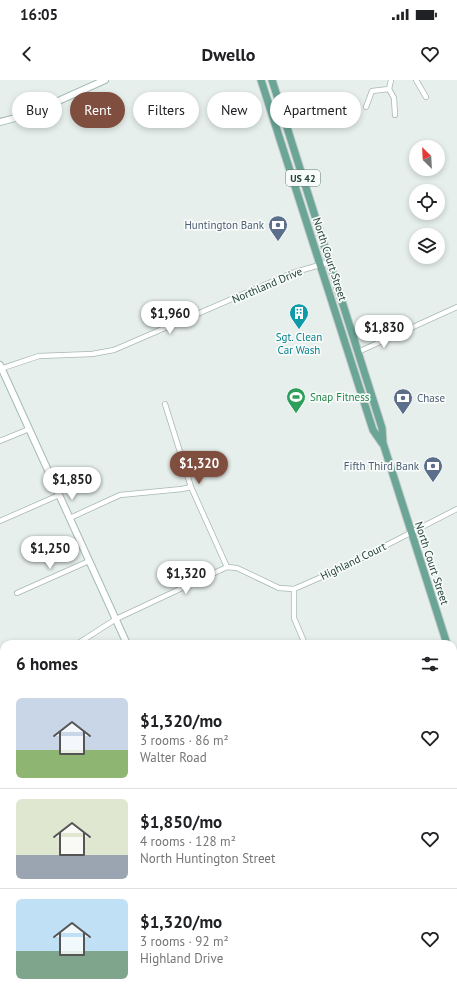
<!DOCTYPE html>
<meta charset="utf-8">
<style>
body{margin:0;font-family:"PT Sans",sans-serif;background:#f6f6f6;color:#202124;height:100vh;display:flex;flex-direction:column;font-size:15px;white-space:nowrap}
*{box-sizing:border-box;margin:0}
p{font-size:13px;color:#757577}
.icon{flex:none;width:22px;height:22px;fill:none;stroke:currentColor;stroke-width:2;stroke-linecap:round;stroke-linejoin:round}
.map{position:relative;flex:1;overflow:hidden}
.drawer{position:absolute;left:0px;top:560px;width:457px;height:356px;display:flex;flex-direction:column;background:#fff;border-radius:12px 12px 0 0;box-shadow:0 2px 6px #0003}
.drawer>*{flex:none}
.hud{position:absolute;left:12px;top:12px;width:433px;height:36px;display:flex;gap:8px}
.needle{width:26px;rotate:336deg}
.controls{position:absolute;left:409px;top:60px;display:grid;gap:8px}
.controls a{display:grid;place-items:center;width:36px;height:36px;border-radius:50%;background:#fff;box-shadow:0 2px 6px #0003;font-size:20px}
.price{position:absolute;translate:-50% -34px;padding:0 9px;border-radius:14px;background:#fff;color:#222;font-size:13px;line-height:26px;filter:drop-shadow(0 1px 2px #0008)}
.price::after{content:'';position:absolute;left:50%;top:24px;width:12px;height:9px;margin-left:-6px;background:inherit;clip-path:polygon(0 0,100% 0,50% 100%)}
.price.active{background:#7f4e3f;color:#fff}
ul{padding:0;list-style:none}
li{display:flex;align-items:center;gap:12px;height:100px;padding:0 16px}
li+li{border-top:1px solid #e0e0e0}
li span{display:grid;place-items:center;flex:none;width:112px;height:80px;border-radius:6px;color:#555}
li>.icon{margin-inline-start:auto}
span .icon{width:48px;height:48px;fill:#fffc;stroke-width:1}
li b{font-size:17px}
h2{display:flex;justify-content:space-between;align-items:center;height:48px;padding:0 16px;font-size:17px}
.chip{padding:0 14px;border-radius:18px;background:#fff;box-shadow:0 2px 6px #0003;font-size:14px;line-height:36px}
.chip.active{background:#7f4e3f;color:#fff}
.status{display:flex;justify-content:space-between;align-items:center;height:28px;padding:0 20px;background:#fff;direction:ltr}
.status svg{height:11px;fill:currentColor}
header{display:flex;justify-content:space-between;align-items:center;height:52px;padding:0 16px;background:#fff;font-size:18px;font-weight:800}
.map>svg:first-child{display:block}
</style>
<div class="status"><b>16:05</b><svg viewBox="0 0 49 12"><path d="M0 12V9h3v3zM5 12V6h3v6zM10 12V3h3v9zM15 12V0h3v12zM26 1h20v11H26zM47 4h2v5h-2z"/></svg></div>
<header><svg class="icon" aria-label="back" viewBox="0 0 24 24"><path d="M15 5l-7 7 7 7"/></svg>Dwello<svg class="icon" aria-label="heart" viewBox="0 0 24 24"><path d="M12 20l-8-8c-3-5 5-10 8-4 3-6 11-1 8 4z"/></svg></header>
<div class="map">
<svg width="457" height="916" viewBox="0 0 457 916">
<rect width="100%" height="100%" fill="#e6efeb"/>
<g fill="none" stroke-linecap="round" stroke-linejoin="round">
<g stroke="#a8b8b2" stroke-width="6">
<g id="street">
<path d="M416,0L426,17"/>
<path d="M389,9L394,18L395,35"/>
<path d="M366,27L372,11L389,9L391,0"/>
<path d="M358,272L457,227"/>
<path d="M0,289L39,276L92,274L114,270L292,193L330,182"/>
<path d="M165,324L191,407L227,487"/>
<path d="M0,361L29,349"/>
<path d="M70,438L120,415L182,409L191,407"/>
<path d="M0,441L59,415"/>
<path d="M294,509V538L305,564"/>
<path d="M17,513L89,481"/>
<path d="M77,564L116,539L227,487L237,488L279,508L294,509L342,488L457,429"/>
<path d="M0,601L4,599"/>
<path d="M453,673L457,671"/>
<path d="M0,689L4,687"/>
<path d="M453,763L457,762"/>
<path d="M453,907L457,916"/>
<path d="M0,911L3,916"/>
<path d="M291,916L300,912"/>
</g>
</g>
<g stroke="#a4bbb3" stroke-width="8">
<g id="secondary">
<path d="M0,42L27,35L105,0"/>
<path d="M0,285L127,564"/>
<path d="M453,845L457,843"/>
<path d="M321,912L323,916"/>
</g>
</g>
<g stroke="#c2cac8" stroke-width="9">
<g id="primary">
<path d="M261,0L373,350L382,363"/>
<path d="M272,0L382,348L383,363L447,564"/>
<path d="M453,585L457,597"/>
</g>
</g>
<use href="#street" stroke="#fff" stroke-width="4.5"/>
<use href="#secondary" stroke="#fff" stroke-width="6"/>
<use href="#primary" stroke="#6aa596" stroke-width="7"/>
</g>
<defs>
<g id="bank-pin" transform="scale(1)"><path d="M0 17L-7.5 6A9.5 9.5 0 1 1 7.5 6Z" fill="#5c6f8a" stroke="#f7fbf9"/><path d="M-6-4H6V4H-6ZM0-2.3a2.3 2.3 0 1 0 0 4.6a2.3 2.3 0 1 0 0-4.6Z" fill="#fff"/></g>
<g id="building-pin" transform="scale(1)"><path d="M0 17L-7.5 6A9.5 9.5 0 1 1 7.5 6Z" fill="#0f9aa8" stroke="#f7fbf9"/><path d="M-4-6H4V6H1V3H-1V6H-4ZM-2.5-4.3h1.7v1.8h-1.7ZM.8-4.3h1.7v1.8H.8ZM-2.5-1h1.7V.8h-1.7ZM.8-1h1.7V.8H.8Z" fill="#fff"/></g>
<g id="stadium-pin" transform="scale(1)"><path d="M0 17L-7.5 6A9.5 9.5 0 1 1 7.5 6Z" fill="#2e9e5b" stroke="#f7fbf9"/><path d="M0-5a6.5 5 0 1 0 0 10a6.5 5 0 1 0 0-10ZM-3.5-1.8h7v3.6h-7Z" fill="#fff"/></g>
</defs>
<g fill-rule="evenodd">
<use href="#bank-pin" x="278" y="145"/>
<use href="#building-pin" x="299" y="233"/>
<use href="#stadium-pin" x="296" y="317"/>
<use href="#bank-pin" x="403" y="318"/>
<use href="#bank-pin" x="433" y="386"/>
</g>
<g text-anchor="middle" stroke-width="3.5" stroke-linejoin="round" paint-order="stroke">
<rect fill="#f7fbf9" stroke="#637a73" stroke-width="1" x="286" y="90" width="34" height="16" rx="3"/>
<g font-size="10" font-weight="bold" fill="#24423a">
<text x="303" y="102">US 42</text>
</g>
<g font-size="11" fill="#4e5e75" stroke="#f7fbf9" text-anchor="end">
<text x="264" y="149">Huntington Bank</text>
<text x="417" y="322" text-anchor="start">Chase</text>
<text x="419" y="390">Fifth Third Bank</text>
</g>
<g font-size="11" fill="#24423a" stroke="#f7fbf9">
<text transform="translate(330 179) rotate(72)" y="4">North Court Street</text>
<text transform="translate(267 205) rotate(-23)" y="4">Northland Drive</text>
<text transform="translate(353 481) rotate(-26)" y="4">Highland Court</text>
<text transform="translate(432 483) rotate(72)" y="4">North Court Street</text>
</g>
<g font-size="11" fill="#0d838f" stroke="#f7fbf9">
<text x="299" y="261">Sgt. Clean<tspan x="299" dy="13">Car Wash</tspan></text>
</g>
<g font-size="11" fill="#27864d" stroke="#f7fbf9" text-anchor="start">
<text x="310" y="321">Snap Fitness</text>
</g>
</g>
</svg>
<div class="controls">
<a><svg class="needle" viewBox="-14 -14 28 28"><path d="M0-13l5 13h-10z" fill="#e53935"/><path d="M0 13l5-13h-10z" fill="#757577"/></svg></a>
<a><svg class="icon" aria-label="locate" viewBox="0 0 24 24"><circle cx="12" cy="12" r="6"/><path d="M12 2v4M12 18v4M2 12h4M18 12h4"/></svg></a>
<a><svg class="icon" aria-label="layers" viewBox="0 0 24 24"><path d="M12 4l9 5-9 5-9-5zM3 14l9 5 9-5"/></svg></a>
</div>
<b class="price" style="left:170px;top:255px">$1,960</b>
<b class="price" style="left:384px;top:269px">$1,830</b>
<b class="price active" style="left:199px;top:405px">$1,320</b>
<b class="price" style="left:72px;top:421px">$1,850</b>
<b class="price" style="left:50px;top:490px">$1,250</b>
<b class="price" style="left:186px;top:515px">$1,320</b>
<div class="hud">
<a class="chip">Buy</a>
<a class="chip active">Rent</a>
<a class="chip">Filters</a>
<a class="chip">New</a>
<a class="chip">Apartment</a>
</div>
<section class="drawer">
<h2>6 homes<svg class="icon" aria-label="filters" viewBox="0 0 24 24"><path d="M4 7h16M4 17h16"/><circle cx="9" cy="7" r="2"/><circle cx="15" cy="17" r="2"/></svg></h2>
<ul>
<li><span style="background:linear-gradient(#c9d6e8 65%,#8fb573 0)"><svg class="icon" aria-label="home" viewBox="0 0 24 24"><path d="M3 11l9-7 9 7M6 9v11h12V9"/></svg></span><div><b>$1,320/mo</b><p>3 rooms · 86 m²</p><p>Walter Road</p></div><svg class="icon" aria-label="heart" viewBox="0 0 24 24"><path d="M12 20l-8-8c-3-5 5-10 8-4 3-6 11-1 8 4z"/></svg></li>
<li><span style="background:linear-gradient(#dfe7d0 70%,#9aa5b1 0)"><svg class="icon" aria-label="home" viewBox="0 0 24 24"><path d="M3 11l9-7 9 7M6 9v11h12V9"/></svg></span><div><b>$1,850/mo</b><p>4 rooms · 128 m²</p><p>North Huntington Street</p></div><svg class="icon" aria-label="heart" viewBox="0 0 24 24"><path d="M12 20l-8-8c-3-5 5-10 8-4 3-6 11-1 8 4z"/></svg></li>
<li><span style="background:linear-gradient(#bfe0f5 65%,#7fa58c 0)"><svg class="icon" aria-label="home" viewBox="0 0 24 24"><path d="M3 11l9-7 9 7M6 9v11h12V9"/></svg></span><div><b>$1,320/mo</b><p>3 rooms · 92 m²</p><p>Highland Drive</p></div><svg class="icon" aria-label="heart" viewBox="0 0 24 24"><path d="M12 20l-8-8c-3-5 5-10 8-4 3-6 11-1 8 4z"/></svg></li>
</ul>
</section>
</div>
